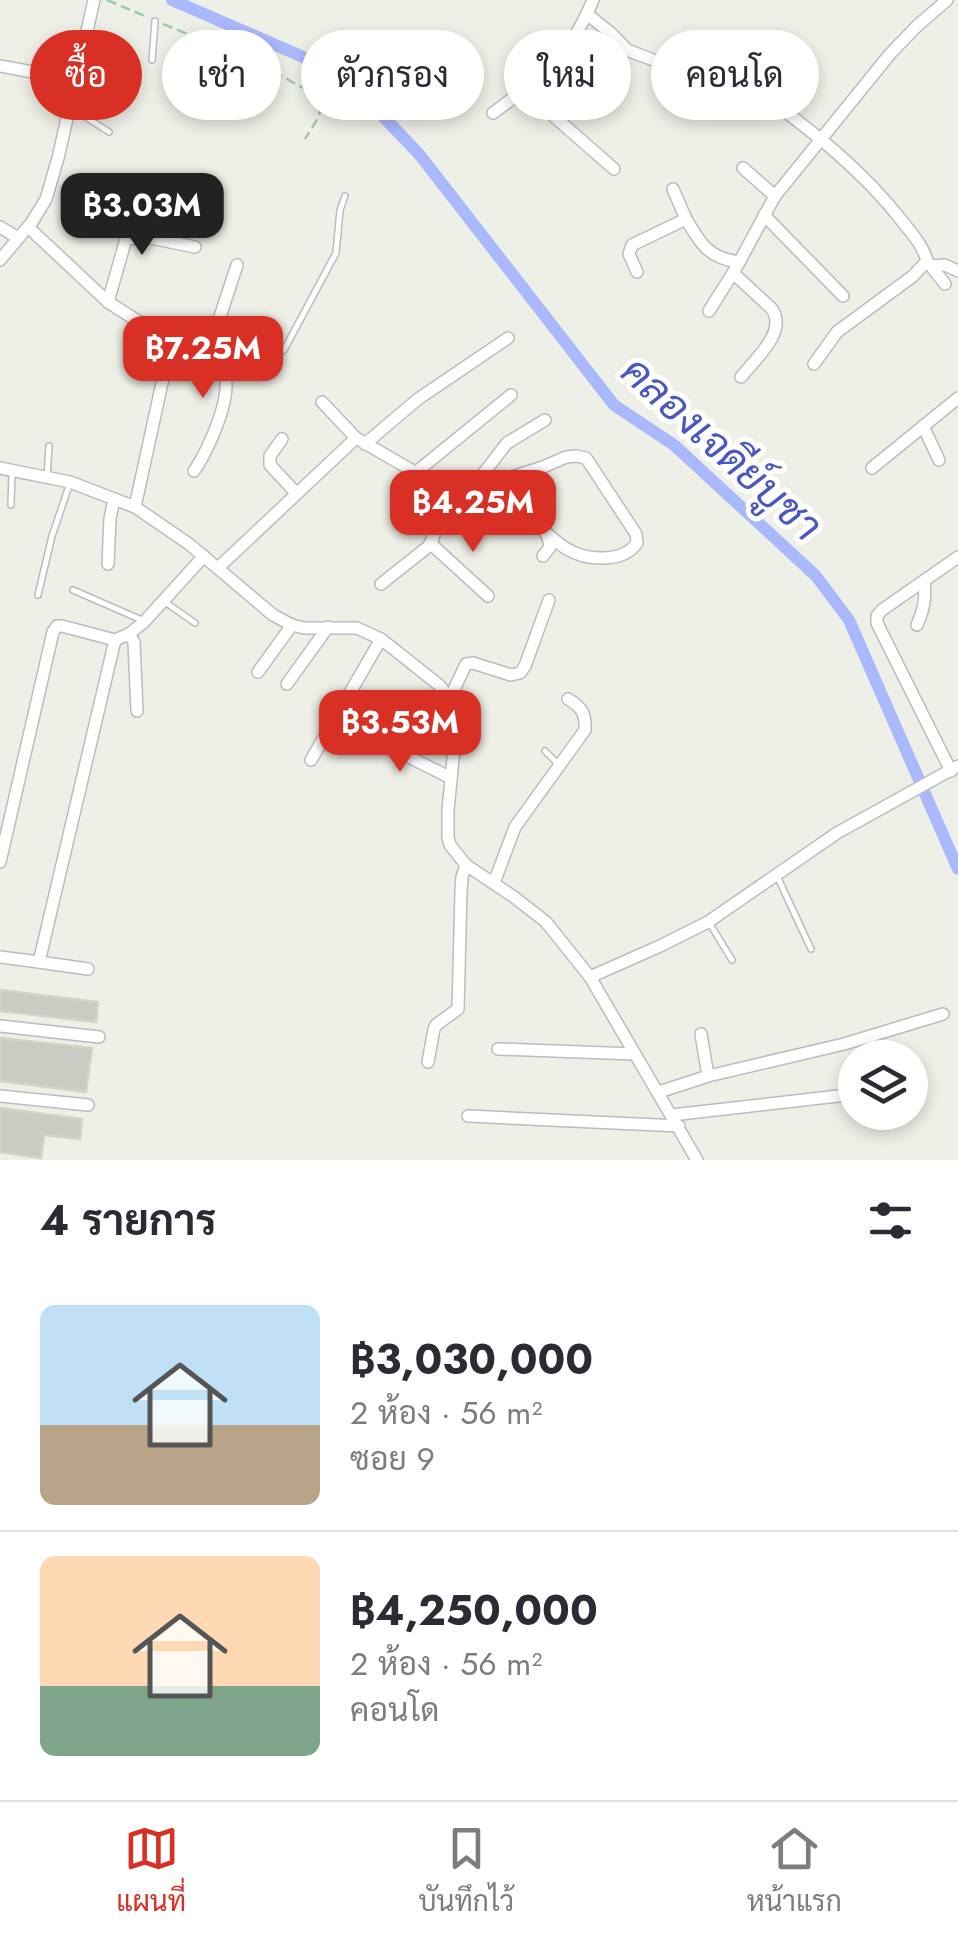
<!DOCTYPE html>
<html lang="th">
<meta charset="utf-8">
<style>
body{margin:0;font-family:Jost,Sarabun,sans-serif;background:#f2f2f3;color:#2b2b33;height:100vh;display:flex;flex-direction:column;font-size:38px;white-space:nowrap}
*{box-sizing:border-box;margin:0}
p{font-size:32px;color:#7c7c81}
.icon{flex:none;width:55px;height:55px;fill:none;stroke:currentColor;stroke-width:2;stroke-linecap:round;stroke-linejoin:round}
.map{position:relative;height:1160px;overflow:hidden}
.details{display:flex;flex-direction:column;background:#fff;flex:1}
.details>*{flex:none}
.guide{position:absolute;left:30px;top:30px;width:900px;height:90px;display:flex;gap:20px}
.buttons{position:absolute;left:838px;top:1040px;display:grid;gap:20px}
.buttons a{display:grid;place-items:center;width:90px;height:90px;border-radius:50%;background:#fff;box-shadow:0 5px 15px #0003;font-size:50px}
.price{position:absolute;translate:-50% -85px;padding:0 22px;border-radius:20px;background:#d93025;color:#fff;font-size:32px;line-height:65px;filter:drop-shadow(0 2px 5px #0008)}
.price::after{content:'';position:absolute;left:50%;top:60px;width:30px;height:22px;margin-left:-15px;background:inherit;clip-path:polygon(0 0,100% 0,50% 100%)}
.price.current{background:#222;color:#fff}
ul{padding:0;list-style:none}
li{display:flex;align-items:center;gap:30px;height:250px;padding:0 40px}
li+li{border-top:2px solid #e1e1e2}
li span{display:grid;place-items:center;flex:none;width:280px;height:200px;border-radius:15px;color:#555}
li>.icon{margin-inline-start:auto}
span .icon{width:120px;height:120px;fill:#fffc;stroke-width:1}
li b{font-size:42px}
h2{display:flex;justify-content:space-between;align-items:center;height:120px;padding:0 40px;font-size:42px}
.chip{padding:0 35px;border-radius:45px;background:#fff;box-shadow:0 5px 15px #0003;font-size:35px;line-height:90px}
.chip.current{background:#d93025;color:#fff}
.menu{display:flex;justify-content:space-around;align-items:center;height:140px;border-top:2px solid #e1e1e2;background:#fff;font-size:28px;color:#7c7c81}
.menu a{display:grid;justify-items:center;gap:5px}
.menu .current{color:#d93025}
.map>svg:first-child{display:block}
</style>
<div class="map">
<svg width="958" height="1160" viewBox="0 0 958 1160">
<rect width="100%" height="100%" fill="#eef0e7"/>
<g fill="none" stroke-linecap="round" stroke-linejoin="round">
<path stroke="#aab9fd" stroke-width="12" d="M172,0L301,56L353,85L419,154L614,405L674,445L816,576L849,620L958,869"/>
</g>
<g fill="#cbcbc3" stroke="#d3d4c5" stroke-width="2.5">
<path d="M0,990L98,1002L96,1022L0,1011Z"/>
<path d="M0,1038L92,1048L86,1092L0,1081Z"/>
<path d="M0,1108L82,1119L80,1139L44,1135L41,1158L0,1152Z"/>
</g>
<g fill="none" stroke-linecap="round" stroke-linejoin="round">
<g stroke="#bbbbc2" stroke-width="8">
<g id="lane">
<path d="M152,60L155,21"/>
<path d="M70,107L109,132"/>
<path d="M213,348C237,355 262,367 284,350L336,253L340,210L345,196"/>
<path d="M47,477L49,446"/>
<path d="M11,505L12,473"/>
<path d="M73,590L144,621"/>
<path d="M38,595L52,536L70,483"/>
<path d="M165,602L195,623"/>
<path d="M545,751L557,763"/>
<path d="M777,876L811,949"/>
<path d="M710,924L732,960"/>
</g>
</g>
<g stroke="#bbbbc2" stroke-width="14">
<g id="street">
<path d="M587,14L613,35L627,50L656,61"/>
<path d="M0,66L75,80"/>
<path d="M524,90L614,169"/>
<path d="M764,96C815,133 863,171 902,221C912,234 923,245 927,261L913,276L837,332L814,364"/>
<path d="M493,113C543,76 568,60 593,0"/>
<path d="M743,168L775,196"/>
<path d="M673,189L686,219"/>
<path d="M764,215L843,296"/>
<path d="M0,227L18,238"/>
<path d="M28,227L108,302L136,320L172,337L135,507"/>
<path d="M0,260L32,222L46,199L58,158L94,0"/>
<path d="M927,261L945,284"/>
<path d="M932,266L945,265L958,271"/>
<path d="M637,272L629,254L632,245L686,219C701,244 708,258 739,262"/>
<path d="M733,273L771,308C789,331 755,359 741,377"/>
<path d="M108,302L126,239L146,237L195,247"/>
<path d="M709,311L736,268L775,196L890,54L917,26L947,0"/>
<path d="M172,337L210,347L237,265"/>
<path d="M170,346C185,352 210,356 221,368C238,388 207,453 194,471"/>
<path d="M322,402L356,438L420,475L448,489L465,487L476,483L507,443L545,420"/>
<path d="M923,426L939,460"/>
<path d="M282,439L270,456V465L296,493"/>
<path d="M365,444L418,399L508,338"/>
<path d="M0,468L70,482L135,507L189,544L273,615L292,625L304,628H357L381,639L439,685L450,698L457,718L448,810V837L450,845L466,865L514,897L546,922L590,977L697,1160"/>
<path d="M872,468L958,398"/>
<path d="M415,473L511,395"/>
<path d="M489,481C511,496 547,517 550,547L543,556"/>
<path d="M493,483L543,467L566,457L576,456L586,458L636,534L637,543C623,563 587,561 567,549C560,545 554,539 547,534"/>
<path d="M430,543L488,596"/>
<path d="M108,564L110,519L114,499"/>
<path d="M219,567L356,438"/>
<path d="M381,584L429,546L433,538L448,489"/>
<path d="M917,625C924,609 926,598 924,581"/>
<path d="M258,672L292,625"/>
<path d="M287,684L328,627"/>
<path d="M450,698L466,664L473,663L511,675L520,673L525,666L549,600"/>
<path d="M137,711L134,642L129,634L144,622L204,556"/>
<path d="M367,736L451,778"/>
<path d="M311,760L381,639"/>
<path d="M951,771L877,623V616L882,610L958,557"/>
<path d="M0,862L53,632L57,626H62L115,640L129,634"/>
<path d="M494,883L515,827L585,730C586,714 582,707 568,699"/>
<path d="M0,957L39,962L115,640"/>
<path d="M39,962L88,969"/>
<path d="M590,977L660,946L708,922L837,833L958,766"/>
<path d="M0,1026L99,1037"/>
<path d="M701,1034L708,1076"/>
<path d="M498,1049L634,1054"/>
<path d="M428,1062L434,1029L436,1025L458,1009L461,891L462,877L466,865"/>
<path d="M910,1088H912"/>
<path d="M659,1092L708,1076L844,1044L943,1014"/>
<path d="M0,1096L88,1105"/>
<path d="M672,1115L855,1094"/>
<path d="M468,1116L679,1126"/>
</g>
</g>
<g stroke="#9ec7b9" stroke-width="2.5" stroke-dasharray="10 5" stroke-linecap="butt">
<path d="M107,0L147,17"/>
<path d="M163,24L254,61L316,95C328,109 313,125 305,139"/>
</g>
<use href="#lane" stroke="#fff" stroke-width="5"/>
<use href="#street" stroke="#fff" stroke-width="11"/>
</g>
<g text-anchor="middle" stroke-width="10" stroke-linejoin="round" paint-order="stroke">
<g font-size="42" font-style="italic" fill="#4b57c1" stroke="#fff">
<text transform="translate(722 448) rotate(42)" y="15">คลองเจดีย์บูชา</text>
</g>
</g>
</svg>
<div class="buttons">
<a><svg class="icon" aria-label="layers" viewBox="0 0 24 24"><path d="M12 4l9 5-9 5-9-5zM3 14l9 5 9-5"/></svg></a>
</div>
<b class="price current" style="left:142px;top:258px">฿3.03M</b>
<b class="price" style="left:203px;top:401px">฿7.25M</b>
<b class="price" style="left:473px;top:555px">฿4.25M</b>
<b class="price" style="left:400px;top:775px">฿3.53M</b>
<div class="guide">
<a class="chip current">ซื้อ</a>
<a class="chip">เช่า</a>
<a class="chip">ตัวกรอง</a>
<a class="chip">ใหม่</a>
<a class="chip">คอนโด</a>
</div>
</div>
<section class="details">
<h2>4 รายการ<svg class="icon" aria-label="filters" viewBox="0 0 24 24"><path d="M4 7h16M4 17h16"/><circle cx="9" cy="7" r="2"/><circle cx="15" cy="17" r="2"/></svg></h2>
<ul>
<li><span style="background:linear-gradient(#bfe0f5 60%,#b9a48a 0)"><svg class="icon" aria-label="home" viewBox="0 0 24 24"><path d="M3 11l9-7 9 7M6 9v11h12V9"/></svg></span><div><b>฿3,030,000</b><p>2 ห้อง · 56 m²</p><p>ซอย 9</p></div></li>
<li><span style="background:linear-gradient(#ffd9b3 65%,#7fa58c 0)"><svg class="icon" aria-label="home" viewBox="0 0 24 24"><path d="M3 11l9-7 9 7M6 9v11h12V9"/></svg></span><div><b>฿4,250,000</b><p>2 ห้อง · 56 m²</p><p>คอนโด</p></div></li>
</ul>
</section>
<nav class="menu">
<a class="current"><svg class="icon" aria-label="map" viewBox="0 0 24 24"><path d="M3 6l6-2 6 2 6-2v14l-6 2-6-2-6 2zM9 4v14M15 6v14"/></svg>แผนที่</a>
<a><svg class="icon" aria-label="saved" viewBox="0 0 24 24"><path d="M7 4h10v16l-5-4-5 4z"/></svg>บันทึกไว้</a>
<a><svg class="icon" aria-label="home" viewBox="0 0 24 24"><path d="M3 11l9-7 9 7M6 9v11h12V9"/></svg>หน้าแรก</a>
</nav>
